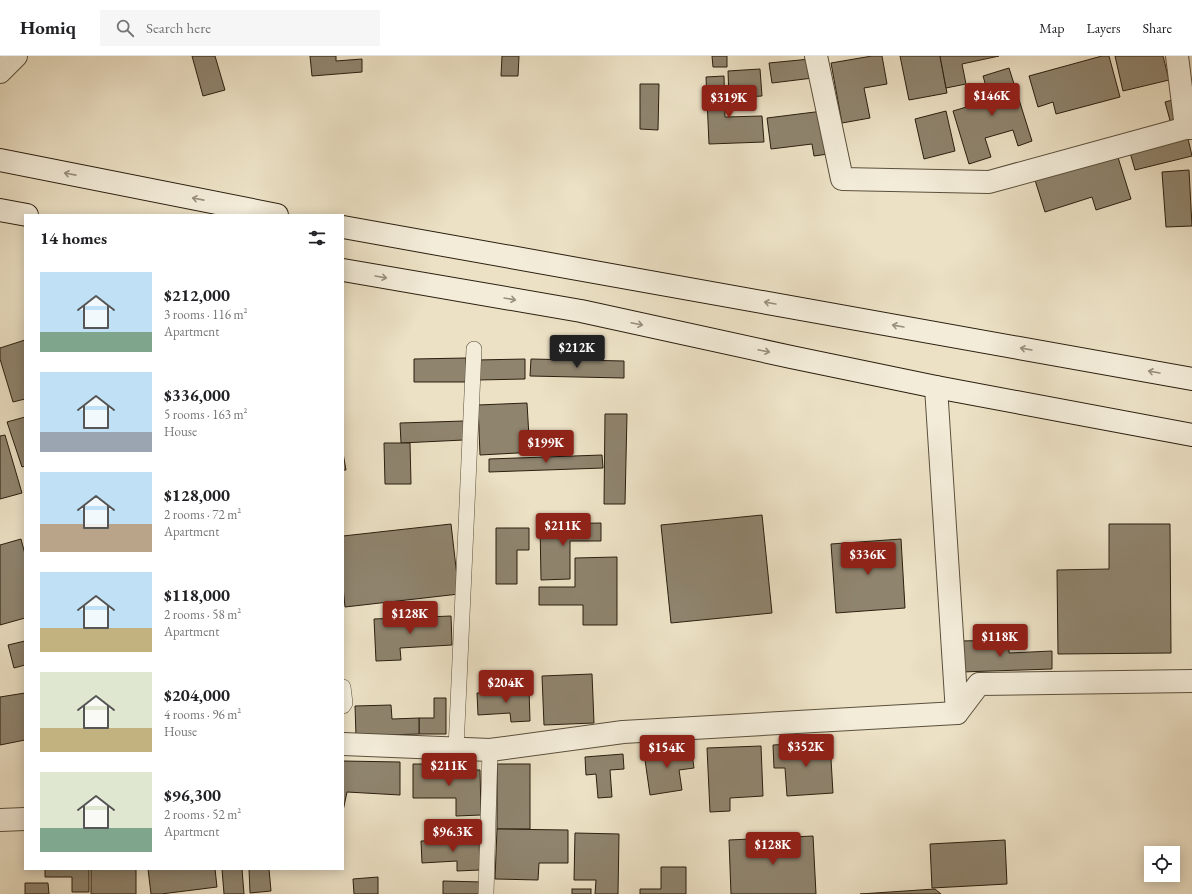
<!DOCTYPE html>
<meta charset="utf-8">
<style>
body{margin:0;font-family:"EB Garamond",serif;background:#f6f6f6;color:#202124;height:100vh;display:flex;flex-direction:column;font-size:15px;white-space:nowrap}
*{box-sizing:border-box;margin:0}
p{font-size:13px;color:#757577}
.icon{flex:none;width:22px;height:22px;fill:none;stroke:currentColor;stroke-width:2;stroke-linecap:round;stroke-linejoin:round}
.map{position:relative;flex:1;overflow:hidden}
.panel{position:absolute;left:24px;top:158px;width:320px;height:656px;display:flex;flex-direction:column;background:#fff;border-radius:0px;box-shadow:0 2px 10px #0003}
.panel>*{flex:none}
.tools{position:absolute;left:1144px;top:790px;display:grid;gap:8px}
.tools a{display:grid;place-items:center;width:36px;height:36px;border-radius:0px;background:#fff;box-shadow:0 2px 10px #0003;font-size:20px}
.price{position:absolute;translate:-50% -34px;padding:0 9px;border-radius:4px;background:#8f2418;color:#fff;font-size:13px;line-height:26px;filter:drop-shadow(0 1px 2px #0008)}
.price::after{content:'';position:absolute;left:50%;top:24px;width:12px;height:9px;margin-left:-6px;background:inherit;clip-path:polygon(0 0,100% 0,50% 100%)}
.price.on{background:#222;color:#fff}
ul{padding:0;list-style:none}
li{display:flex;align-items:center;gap:12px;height:100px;padding:0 16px}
li span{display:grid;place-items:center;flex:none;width:112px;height:80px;border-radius:0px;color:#555}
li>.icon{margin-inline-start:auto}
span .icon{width:48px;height:48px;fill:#fffc;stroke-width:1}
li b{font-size:17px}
h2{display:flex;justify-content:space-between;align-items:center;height:48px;padding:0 16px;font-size:17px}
header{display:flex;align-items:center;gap:24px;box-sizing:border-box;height:56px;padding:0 20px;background:#fff;border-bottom:1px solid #e0e0e0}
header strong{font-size:19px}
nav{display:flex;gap:22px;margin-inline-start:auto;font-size:14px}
.search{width:280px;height:36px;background:#f6f6f6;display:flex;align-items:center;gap:10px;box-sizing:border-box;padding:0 14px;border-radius:0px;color:#757577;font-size:15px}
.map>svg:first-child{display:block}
</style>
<header>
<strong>Homiq</strong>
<div class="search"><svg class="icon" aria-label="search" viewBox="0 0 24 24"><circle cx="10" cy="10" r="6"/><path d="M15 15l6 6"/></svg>Search here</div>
<nav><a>Map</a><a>Layers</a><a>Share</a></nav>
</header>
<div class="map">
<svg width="1192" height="838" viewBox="0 0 1192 838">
<rect width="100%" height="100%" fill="#ece1c5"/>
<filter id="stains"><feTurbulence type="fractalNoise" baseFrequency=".005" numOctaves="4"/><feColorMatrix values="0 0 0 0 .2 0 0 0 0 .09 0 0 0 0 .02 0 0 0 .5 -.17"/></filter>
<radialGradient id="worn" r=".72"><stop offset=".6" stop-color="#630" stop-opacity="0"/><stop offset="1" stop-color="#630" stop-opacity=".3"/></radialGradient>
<g fill="#8f846e" stroke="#2b1f0f">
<path d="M192,0H215L225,34L203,40Z"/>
<path d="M310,0H336V5L362,3V16L312,20Z"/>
<path d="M502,0H519L518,20H501Z"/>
<path d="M712,0H727V11H713Z"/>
<path d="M872,0H882L887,28L864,32L870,62L842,67L831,7Z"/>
<path d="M900,0H940L947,37L909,44Z"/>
<path d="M940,0H999L962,8L966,28L946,32Z"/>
<path d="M1102,0H1109L1120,41L1056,58L1053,46L1038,51L1029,20Z"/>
<path d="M1115,0H1163L1169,24L1123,35Z"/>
<path d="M810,3L813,22L772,27L769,7Z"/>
<path d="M1009,12L1032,85L1018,90L1013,74L985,82L991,101L969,108L953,55L990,44L983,20Z"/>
<path d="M760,13L762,40L729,42L728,15Z"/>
<path d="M724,20L725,61L762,60L764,86L709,88L706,21Z"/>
<path d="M640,28H659L658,74L640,73Z"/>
<path d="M1176,43L1181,66L1171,68L1165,46Z"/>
<path d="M823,55L828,98L814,100L812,88L771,93L767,62Z"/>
<path d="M946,55L955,95L924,103L915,63Z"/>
<path d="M1187,78L1192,100L1135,114L1129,93Z"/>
<path d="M1116,95L1131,143L1096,154L1092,141L1045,156L1034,121Z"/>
<path d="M1189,114L1192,170L1166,171L1162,116Z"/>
<path d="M25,284V343L13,346L0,303V292Z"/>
<path d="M466,302V326H414V303Z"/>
<path d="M525,303V323L478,324L477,304Z"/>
<path d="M531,303L624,305V322L530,320Z"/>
<path d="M527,347L529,381L555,380V395L480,399L478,349Z"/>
<path d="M605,358H627L625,448H604Z"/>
<path d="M25,361V410L22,411L7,366Z"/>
<path d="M464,365V384L401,387L400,367Z"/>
<path d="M5,379L22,437L0,443V380Z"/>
<path d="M384,387H410L411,428H385Z"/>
<path d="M343,397L346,414H343Z"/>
<path d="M602,399L603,412L489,416V403Z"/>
<path d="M762,459L772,557L671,567L661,469Z"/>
<path d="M601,467V485H570V523L541,524L540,468Z"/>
<path d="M451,468L459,538L345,551L343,531V480Z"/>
<path d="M1109,468H1170L1171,597L1058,598L1057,514L1109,513Z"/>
<path d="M496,472H529V494H517V528H496Z"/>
<path d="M21,483L25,498V562L0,569V489Z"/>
<path d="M901,483L905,552L836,557L831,488Z"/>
<path d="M617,501V569H583V549H539V531H575V502Z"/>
<path d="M451,560L452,589L400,592L401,604L376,605L374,563Z"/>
<path d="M1009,584V597L1052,595V613L961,616L960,585Z"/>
<path d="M25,585V609L14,612L8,589Z"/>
<path d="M592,618L594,667L544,669L542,620Z"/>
<path d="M529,634L530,665L511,666L510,657L478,659L477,637Z"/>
<path d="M25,637V684L0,689V641Z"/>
<path d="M434,642H446V678H419V662H434Z"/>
<path d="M391,649L392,663L419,662V678L356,680L355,650Z"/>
<path d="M830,686L833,737L787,740L785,712H774L773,689Z"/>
<path d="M691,690L694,712L679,714L682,734L650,739L644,697Z"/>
<path d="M761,690L763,740L730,742V755L710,756L707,692Z"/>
<path d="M623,698L624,713L610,714L612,741L598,742L596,718L586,719L585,701Z"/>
<path d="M343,705L400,706V739L347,736L343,755Z"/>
<path d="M413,708H432V714H480L481,759L456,760V742H413Z"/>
<rect x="497" y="708" width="33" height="65"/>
<path d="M497,773L568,774V807H539L538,824L495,823Z"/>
<path d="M575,777L619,778L618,838H595L596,824H574Z"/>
<path d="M813,780L816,838H731L729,784Z"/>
<path d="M479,783L480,814L457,815V805L422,807L421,785Z"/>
<path d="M1005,784L1007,828L932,832L930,788Z"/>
<path d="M661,811H686V838H640V833H661Z"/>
<path d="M45,813H89V836H72V821H45Z"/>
<rect x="91" y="813" width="45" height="25"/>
<path d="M148,813H215L217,831L161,838H151Z"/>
<path d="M222,813H242L244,838H224Z"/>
<path d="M249,813H269L271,835L250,837Z"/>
<path d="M378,821V838H354L353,823Z"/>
<path d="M443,825L483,826V838H443Z"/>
<path d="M25,827H48L49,838H25Z"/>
<rect x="572" y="833" width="19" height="5"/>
<path d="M935,833L941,838H860Z"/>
</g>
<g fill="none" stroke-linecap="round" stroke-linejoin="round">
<g stroke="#5b503c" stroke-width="16">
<g id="service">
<path d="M343,631L345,647L343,650"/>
<path d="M456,693L474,293"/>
<path d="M486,838L490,694"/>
</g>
</g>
<g stroke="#5b503c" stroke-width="24">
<g id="minor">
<path d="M816,0L842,123L989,126L1186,72H1192"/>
<path d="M1177,0L1186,72"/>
<path d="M0,16L16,0"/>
<path d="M936,331L957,657"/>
<path d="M343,688L490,694L623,676L957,657L979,628L1192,625"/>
<path d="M0,764L25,763"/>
</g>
</g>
<g stroke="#2b1f0f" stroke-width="24">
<g id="secondary">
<path d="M0,104L277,159"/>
<path d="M0,154L27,159"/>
<path d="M343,171L1192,323"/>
<path d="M343,214L581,255L791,301L936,331L1192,379"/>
</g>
</g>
<use href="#service" stroke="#f3ecd9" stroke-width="15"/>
<use href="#minor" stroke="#f3ecd9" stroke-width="22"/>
<use href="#secondary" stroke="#f3ecd9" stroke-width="22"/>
</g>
<defs><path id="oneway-shaft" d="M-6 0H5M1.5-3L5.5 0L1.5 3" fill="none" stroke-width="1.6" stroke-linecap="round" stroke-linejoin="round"/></defs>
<g stroke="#99907e">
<use href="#oneway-shaft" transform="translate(70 118) rotate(-169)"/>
<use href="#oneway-shaft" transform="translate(198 143) rotate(-169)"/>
<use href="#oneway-shaft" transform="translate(381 221) rotate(10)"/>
<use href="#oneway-shaft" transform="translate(510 243) rotate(10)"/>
<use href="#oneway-shaft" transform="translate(770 247) rotate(-170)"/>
<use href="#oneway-shaft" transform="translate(637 268) rotate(12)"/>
<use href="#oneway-shaft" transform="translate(898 270) rotate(-170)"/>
<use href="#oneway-shaft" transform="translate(1026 293) rotate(-170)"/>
<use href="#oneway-shaft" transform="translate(764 295) rotate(12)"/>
<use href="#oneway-shaft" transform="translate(1154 316) rotate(-170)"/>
</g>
<rect width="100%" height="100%" filter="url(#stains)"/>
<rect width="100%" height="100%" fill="url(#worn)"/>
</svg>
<div class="tools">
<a><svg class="icon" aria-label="locate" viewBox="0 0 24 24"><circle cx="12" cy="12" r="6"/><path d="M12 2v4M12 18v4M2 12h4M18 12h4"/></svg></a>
</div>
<b class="price" style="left:992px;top:61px">$146K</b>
<b class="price" style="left:729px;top:63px">$319K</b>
<b class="price on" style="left:577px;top:313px">$212K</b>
<b class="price" style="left:546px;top:408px">$199K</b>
<b class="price" style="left:563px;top:491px">$211K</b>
<b class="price" style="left:868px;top:520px">$336K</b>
<b class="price" style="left:410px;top:579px">$128K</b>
<b class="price" style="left:1000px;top:602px">$118K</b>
<b class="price" style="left:506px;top:648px">$204K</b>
<b class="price" style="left:806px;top:712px">$352K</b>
<b class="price" style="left:667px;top:713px">$154K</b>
<b class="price" style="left:449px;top:731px">$211K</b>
<b class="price" style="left:453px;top:797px">$96.3K</b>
<b class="price" style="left:773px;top:810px">$128K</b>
<section class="panel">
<h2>14 homes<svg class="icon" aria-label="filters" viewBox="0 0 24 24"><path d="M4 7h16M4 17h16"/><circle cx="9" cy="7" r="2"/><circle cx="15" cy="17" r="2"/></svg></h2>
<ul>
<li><span style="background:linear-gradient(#bfe0f5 75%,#7fa58c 0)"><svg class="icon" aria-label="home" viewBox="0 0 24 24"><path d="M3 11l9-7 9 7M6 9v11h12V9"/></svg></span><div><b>$212,000</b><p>3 rooms · 116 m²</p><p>Apartment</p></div></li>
<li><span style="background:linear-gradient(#bfe0f5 75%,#9aa5b1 0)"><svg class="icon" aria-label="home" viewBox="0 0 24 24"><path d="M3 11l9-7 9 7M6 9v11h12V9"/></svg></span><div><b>$336,000</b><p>5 rooms · 163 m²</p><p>House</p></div></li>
<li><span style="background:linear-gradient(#bfe0f5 65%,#b9a48a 0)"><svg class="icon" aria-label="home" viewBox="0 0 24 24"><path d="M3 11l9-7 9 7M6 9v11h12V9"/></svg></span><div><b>$128,000</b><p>2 rooms · 72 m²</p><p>Apartment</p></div></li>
<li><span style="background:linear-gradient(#bfe0f5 70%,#c2b280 0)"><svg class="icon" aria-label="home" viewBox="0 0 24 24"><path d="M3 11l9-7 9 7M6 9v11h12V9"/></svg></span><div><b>$118,000</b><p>2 rooms · 58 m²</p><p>Apartment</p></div></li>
<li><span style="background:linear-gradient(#dfe7d0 70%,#c2b280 0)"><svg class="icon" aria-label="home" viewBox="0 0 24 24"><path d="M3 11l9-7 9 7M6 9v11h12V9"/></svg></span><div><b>$204,000</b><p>4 rooms · 96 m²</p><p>House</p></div></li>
<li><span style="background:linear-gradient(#dfe7d0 70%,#7fa58c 0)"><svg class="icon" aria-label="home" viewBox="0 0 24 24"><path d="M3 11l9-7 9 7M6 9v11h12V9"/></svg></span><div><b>$96,300</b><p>2 rooms · 52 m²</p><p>Apartment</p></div></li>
</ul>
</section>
</div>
